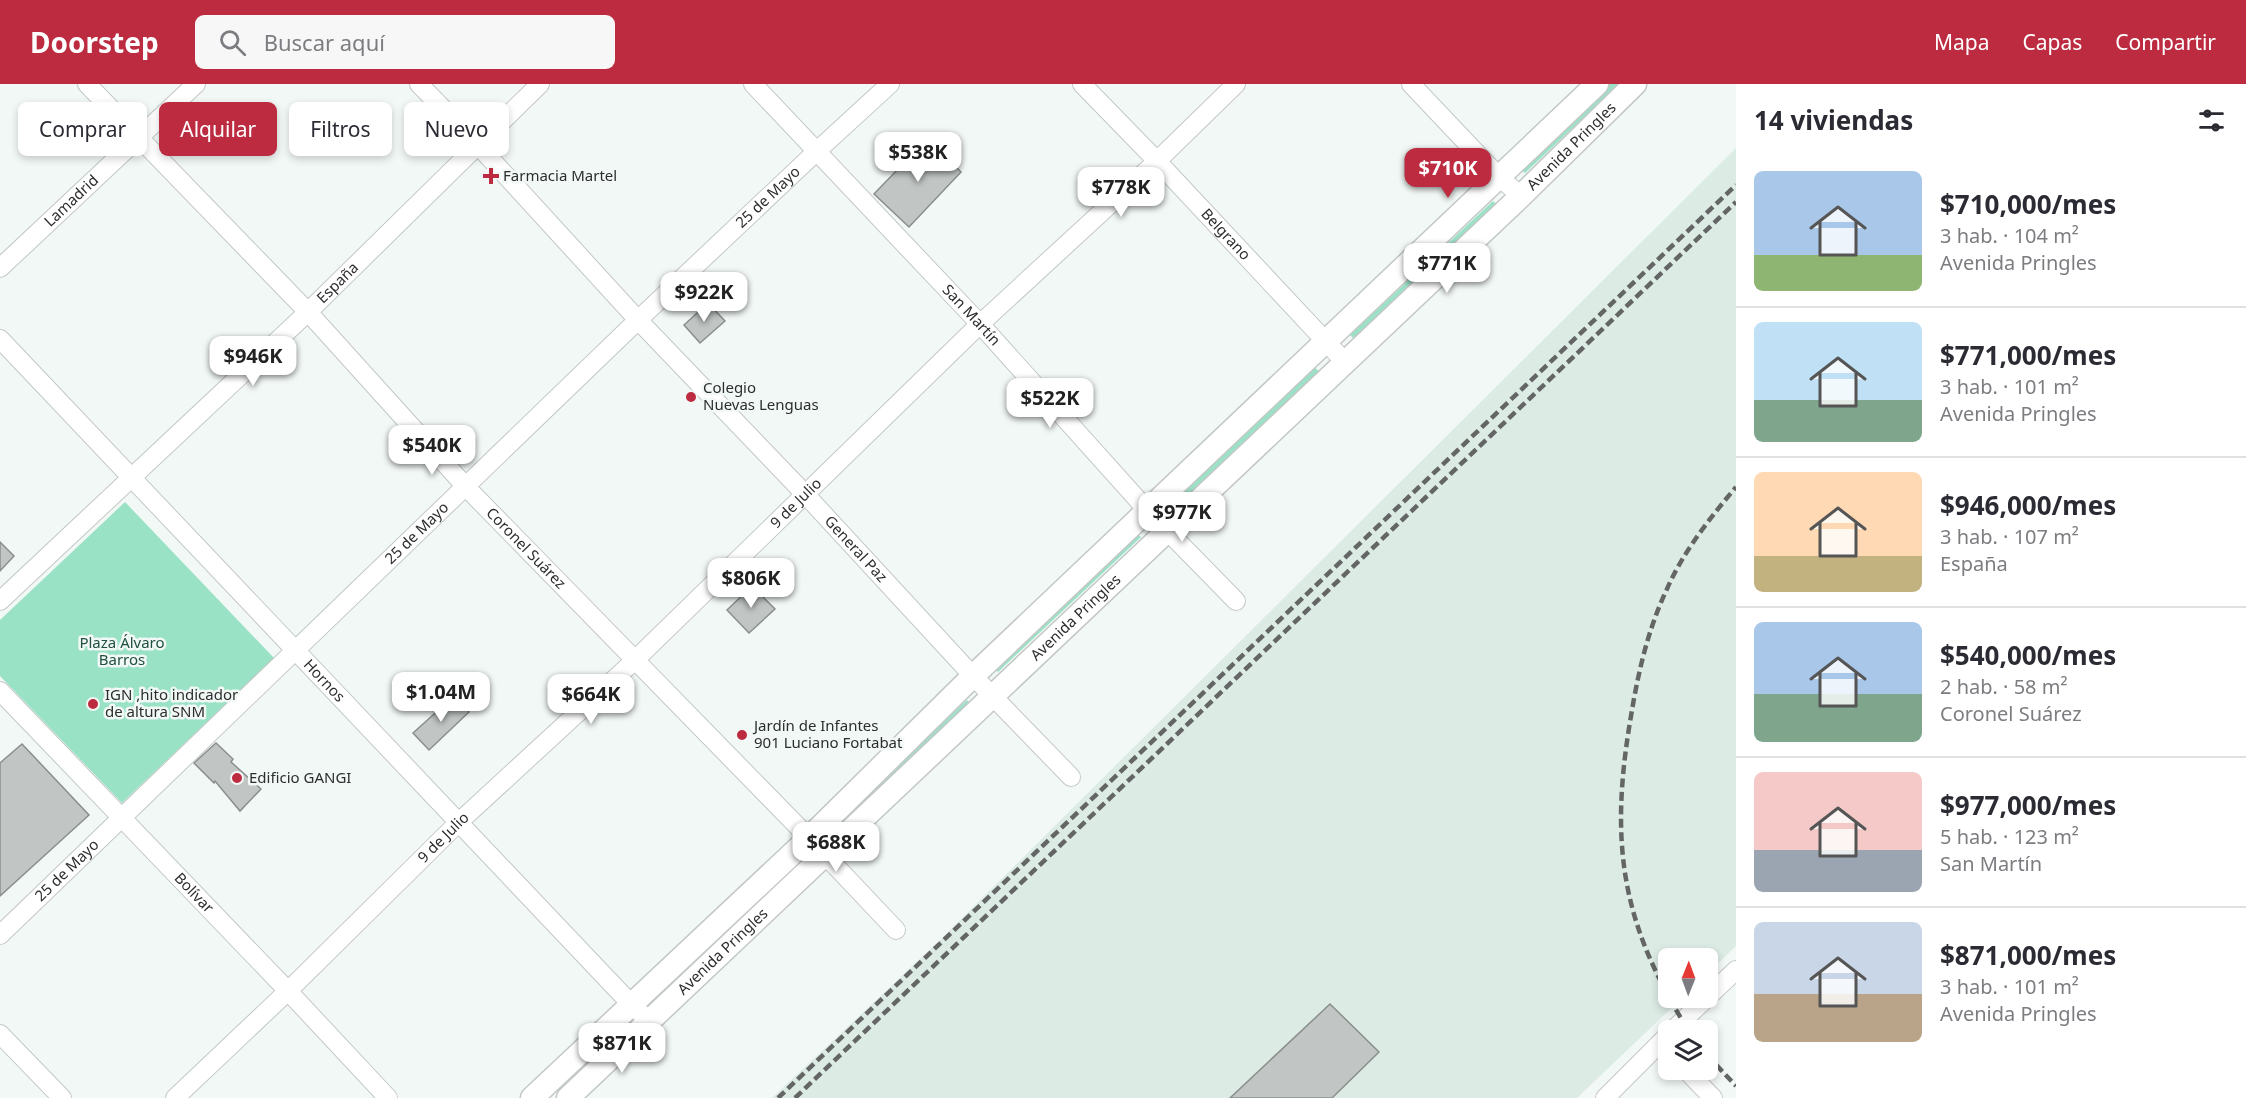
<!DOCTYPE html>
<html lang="es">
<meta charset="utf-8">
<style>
body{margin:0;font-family:"Noto Sans",sans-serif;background:#f7f7f7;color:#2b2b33;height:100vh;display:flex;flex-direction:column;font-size:22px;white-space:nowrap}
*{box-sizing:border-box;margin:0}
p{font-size:20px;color:#7c7c81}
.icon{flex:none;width:33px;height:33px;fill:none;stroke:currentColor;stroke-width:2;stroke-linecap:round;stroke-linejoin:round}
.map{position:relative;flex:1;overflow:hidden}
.drawer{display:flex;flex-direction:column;background:#fff;width:510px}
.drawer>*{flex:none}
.banner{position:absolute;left:18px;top:18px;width:570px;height:54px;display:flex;gap:12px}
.needle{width:39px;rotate:1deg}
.fabs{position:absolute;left:1658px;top:864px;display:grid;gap:12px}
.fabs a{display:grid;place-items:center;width:60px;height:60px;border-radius:9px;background:#fff;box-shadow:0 3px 9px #0003;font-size:30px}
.price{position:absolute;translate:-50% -51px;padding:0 14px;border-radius:12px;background:#fff;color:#222;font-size:20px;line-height:39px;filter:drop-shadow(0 2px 3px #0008)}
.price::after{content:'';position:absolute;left:50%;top:36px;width:18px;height:14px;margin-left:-9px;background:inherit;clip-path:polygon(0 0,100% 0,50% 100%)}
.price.current{background:#bc2b40;color:#fff}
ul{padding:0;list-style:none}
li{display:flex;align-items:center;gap:18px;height:150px;padding:0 18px}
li+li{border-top:2px solid #e1e1e2}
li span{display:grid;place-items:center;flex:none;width:168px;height:120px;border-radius:9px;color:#555}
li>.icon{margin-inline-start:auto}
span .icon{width:72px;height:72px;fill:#fffc;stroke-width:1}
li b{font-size:26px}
h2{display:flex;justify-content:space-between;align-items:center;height:72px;padding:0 18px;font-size:26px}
.chip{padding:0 21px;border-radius:9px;background:#fff;box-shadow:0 3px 9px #0003;font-size:21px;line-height:54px}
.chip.current{background:#bc2b40;color:#fff}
header{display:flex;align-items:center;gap:36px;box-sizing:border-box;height:84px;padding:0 30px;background:#bc2b40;color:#fff}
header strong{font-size:28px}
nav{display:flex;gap:33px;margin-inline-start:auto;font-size:21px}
.search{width:420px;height:54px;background:#f7f7f7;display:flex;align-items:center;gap:15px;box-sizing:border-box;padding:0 21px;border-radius:9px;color:#7c7c81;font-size:22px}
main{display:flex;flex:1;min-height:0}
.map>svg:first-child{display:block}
</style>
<header>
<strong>Doorstep</strong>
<div class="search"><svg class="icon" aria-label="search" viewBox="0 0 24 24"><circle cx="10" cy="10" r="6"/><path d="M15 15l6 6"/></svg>Buscar aquí</div>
<nav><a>Mapa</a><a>Capas</a><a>Compartir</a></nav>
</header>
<main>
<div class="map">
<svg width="1736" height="1014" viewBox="0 0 1736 1014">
<rect width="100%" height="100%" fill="#f2f8f5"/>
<path fill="#ddebe5" d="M1736,64V862L1707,890V874H1668V914H1682L1577,1014H772L938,858Z"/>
<g fill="#9ae2c6">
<path d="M1610,0H1619L1525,89L1520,85Z"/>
<path d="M1493,117L1497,121L1355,256L1350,251Z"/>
<path d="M1314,283L1319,287L1176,422L1171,418Z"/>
<path d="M125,418L274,574L122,719L0,592V536Z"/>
<path d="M1136,449L1141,453L998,588L993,584Z"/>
<path d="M967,616L971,620L828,755L824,751Z"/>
<path d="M803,774L807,778L665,912L660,908Z"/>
</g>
<g fill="#c1c6c4" stroke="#8a8f8d" stroke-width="1.5">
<path d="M928,54L961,88L909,143L874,110Z"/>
<path d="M708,219L725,237L700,259L684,241Z"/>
<path d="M0,458L14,472L0,487Z"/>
<path d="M752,502L775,525L749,549L727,526Z"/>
<path d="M453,613L469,628L429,666L413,649Z"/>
<path d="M216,659L233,675L231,678L261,705L240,727L215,697L214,699L194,679Z"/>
<path d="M22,660L89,731L0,812V679Z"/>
<path d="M1330,920L1379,968L1332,1014H1230Z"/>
</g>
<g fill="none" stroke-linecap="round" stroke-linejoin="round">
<g stroke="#c3c8c6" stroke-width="20">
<g id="minor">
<path id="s1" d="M87,0L308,228L467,404L809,754L896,846"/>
<path id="s2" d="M419,0L477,60L638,236L804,409L973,592L1071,693"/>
<path id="s3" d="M753,0L980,240L1147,426L1236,517"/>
<path id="s4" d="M1082,0L1157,77L1345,278"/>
<path d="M1411,0L1500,94L1521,112"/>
<path id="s5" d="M0,184L196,0"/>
<path id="s6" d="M0,255L631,920L649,937"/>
<path id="s7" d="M0,517L308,228L540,0"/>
<path id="s8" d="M0,607L288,907L388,1014"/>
<path id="s9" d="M0,851L638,236L818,66L890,0"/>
<path d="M1673,946L1736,886"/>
<path d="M0,950L62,1014"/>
<path d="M1686,986L1713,1014"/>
<path id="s10" d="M175,1014L288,907L459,738L634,577L980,240L1157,77L1236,0"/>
<path d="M1605,1014L1668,951"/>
</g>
</g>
<g stroke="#c3c8c6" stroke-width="25">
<g id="major">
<path d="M532,1014L809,754L973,592L1597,0"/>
<path id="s11" d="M568,1014L1521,112L1635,0"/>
</g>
</g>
<use href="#minor" stroke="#fff" stroke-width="18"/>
<use href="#major" stroke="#fff" stroke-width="22"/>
<g stroke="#636665" stroke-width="4.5" stroke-dasharray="9 4.5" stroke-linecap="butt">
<path d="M1668,911C1616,817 1613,737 1631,632C1638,589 1648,545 1667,505C1683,468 1710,434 1736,403"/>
<path d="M1669,914L1688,946"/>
<path d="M1707,971L1736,1002"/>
<path d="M778,1014L1736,101"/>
<path d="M795,1014L1736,118"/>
</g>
</g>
<g fill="#bc2b40" stroke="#f2f8f5" stroke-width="2">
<path d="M488 83h6v6h6v6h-6v6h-6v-6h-6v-6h6z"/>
<circle cx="691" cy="313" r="6"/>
<circle cx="93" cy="620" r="6"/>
<circle cx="742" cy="651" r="6"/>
<circle cx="237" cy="694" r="6"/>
</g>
<g text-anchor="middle" stroke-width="5" stroke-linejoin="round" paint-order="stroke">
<g font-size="15" fill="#2c2e2d" stroke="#f2f8f5">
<text dy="5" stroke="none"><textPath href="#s11" startOffset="1383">Avenida Pringles</textPath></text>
<text dy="5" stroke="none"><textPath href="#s9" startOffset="1065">25 de Mayo</textPath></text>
<text dy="5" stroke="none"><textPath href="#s5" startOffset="98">Lamadrid</textPath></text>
<text dy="5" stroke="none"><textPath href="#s4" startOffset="208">Belgrano</textPath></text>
<text dy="5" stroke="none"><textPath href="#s7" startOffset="464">España</textPath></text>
<text dy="5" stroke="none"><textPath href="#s3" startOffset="318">San Martín</textPath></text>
<text dy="5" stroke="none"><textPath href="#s10" startOffset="860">9 de Julio</textPath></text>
<text dy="5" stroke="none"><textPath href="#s9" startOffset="579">25 de Mayo</textPath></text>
<text dy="5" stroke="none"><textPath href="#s1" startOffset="639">Coronel Suárez</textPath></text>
<text dy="5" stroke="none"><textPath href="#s2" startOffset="638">General Paz</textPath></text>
<text dy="5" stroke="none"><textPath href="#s11" startOffset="699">Avenida Pringles</textPath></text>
<text dy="5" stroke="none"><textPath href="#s6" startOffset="471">Hornos</textPath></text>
<text dy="5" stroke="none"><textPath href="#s10" startOffset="374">9 de Julio</textPath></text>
<text dy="5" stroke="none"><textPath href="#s9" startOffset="93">25 de Mayo</textPath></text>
<text dy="5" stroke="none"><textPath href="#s8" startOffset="280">Bolívar</textPath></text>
<text dy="5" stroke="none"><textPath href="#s11" startOffset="213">Avenida Pringles</textPath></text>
</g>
<g font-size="15" fill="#2c2e2d" stroke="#f2f8f5" text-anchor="start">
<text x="503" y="97">Farmacia Martel</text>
<text x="703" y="309">Colegio<tspan x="703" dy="17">Nuevas Lenguas</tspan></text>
<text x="105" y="616">IGN ,hito indicador<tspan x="105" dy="17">de altura SNM</tspan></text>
<text x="754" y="647">Jardín de Infantes<tspan x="754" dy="17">901 Luciano Fortabat</tspan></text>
<text x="249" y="699">Edificio GANGI</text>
</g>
<g font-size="15" fill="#215141" stroke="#f2f8f5">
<text x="122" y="564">Plaza Álvaro<tspan x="122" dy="17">Barros</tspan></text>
</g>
</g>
</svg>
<div class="fabs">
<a><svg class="needle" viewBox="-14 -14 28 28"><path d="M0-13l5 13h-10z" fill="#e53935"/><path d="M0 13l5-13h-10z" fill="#7c7c81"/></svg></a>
<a><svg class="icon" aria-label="layers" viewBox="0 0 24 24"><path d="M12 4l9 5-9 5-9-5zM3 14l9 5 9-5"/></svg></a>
</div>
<b class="price" style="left:918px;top:99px">$538K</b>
<b class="price current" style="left:1448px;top:115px">$710K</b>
<b class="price" style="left:1121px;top:134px">$778K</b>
<b class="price" style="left:1447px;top:210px">$771K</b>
<b class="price" style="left:704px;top:239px">$922K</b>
<b class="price" style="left:253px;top:303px">$946K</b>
<b class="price" style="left:1050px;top:345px">$522K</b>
<b class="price" style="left:432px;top:392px">$540K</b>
<b class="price" style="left:1182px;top:459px">$977K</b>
<b class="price" style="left:751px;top:525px">$806K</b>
<b class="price" style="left:441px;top:639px">$1.04M</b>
<b class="price" style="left:591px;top:641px">$664K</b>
<b class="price" style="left:836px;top:789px">$688K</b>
<b class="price" style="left:622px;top:990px">$871K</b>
<div class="banner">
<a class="chip">Comprar</a>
<a class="chip current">Alquilar</a>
<a class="chip">Filtros</a>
<a class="chip">Nuevo</a>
</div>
</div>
<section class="drawer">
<h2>14 viviendas<svg class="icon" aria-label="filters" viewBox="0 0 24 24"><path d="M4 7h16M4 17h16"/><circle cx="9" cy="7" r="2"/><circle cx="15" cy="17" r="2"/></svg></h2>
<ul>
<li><span style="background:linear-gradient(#a9c7e8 70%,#8fb573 0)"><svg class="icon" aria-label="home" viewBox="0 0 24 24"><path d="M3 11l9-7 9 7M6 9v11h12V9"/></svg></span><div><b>$710,000/mes</b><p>3 hab. · 104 m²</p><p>Avenida Pringles</p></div></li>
<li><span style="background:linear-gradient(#bfe0f5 65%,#7fa58c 0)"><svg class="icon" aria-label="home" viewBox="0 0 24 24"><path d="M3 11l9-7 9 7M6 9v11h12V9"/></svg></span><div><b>$771,000/mes</b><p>3 hab. · 101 m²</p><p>Avenida Pringles</p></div></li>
<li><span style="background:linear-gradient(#ffd9b3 70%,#c2b280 0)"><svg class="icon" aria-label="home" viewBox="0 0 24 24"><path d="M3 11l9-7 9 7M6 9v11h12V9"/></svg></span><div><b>$946,000/mes</b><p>3 hab. · 107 m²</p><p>España</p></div></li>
<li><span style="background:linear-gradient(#a9c7e8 60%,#7fa58c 0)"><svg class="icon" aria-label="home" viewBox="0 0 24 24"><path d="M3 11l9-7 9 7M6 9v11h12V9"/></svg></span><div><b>$540,000/mes</b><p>2 hab. · 58 m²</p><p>Coronel Suárez</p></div></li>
<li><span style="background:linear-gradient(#f6c9c9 65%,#9aa5b1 0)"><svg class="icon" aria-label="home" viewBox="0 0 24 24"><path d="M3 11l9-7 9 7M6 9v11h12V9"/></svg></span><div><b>$977,000/mes</b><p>5 hab. · 123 m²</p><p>San Martín</p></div></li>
<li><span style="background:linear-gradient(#c9d6e8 60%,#b9a48a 0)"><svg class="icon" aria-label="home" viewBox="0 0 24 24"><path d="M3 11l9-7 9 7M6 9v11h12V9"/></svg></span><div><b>$871,000/mes</b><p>3 hab. · 101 m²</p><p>Avenida Pringles</p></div></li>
</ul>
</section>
</main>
